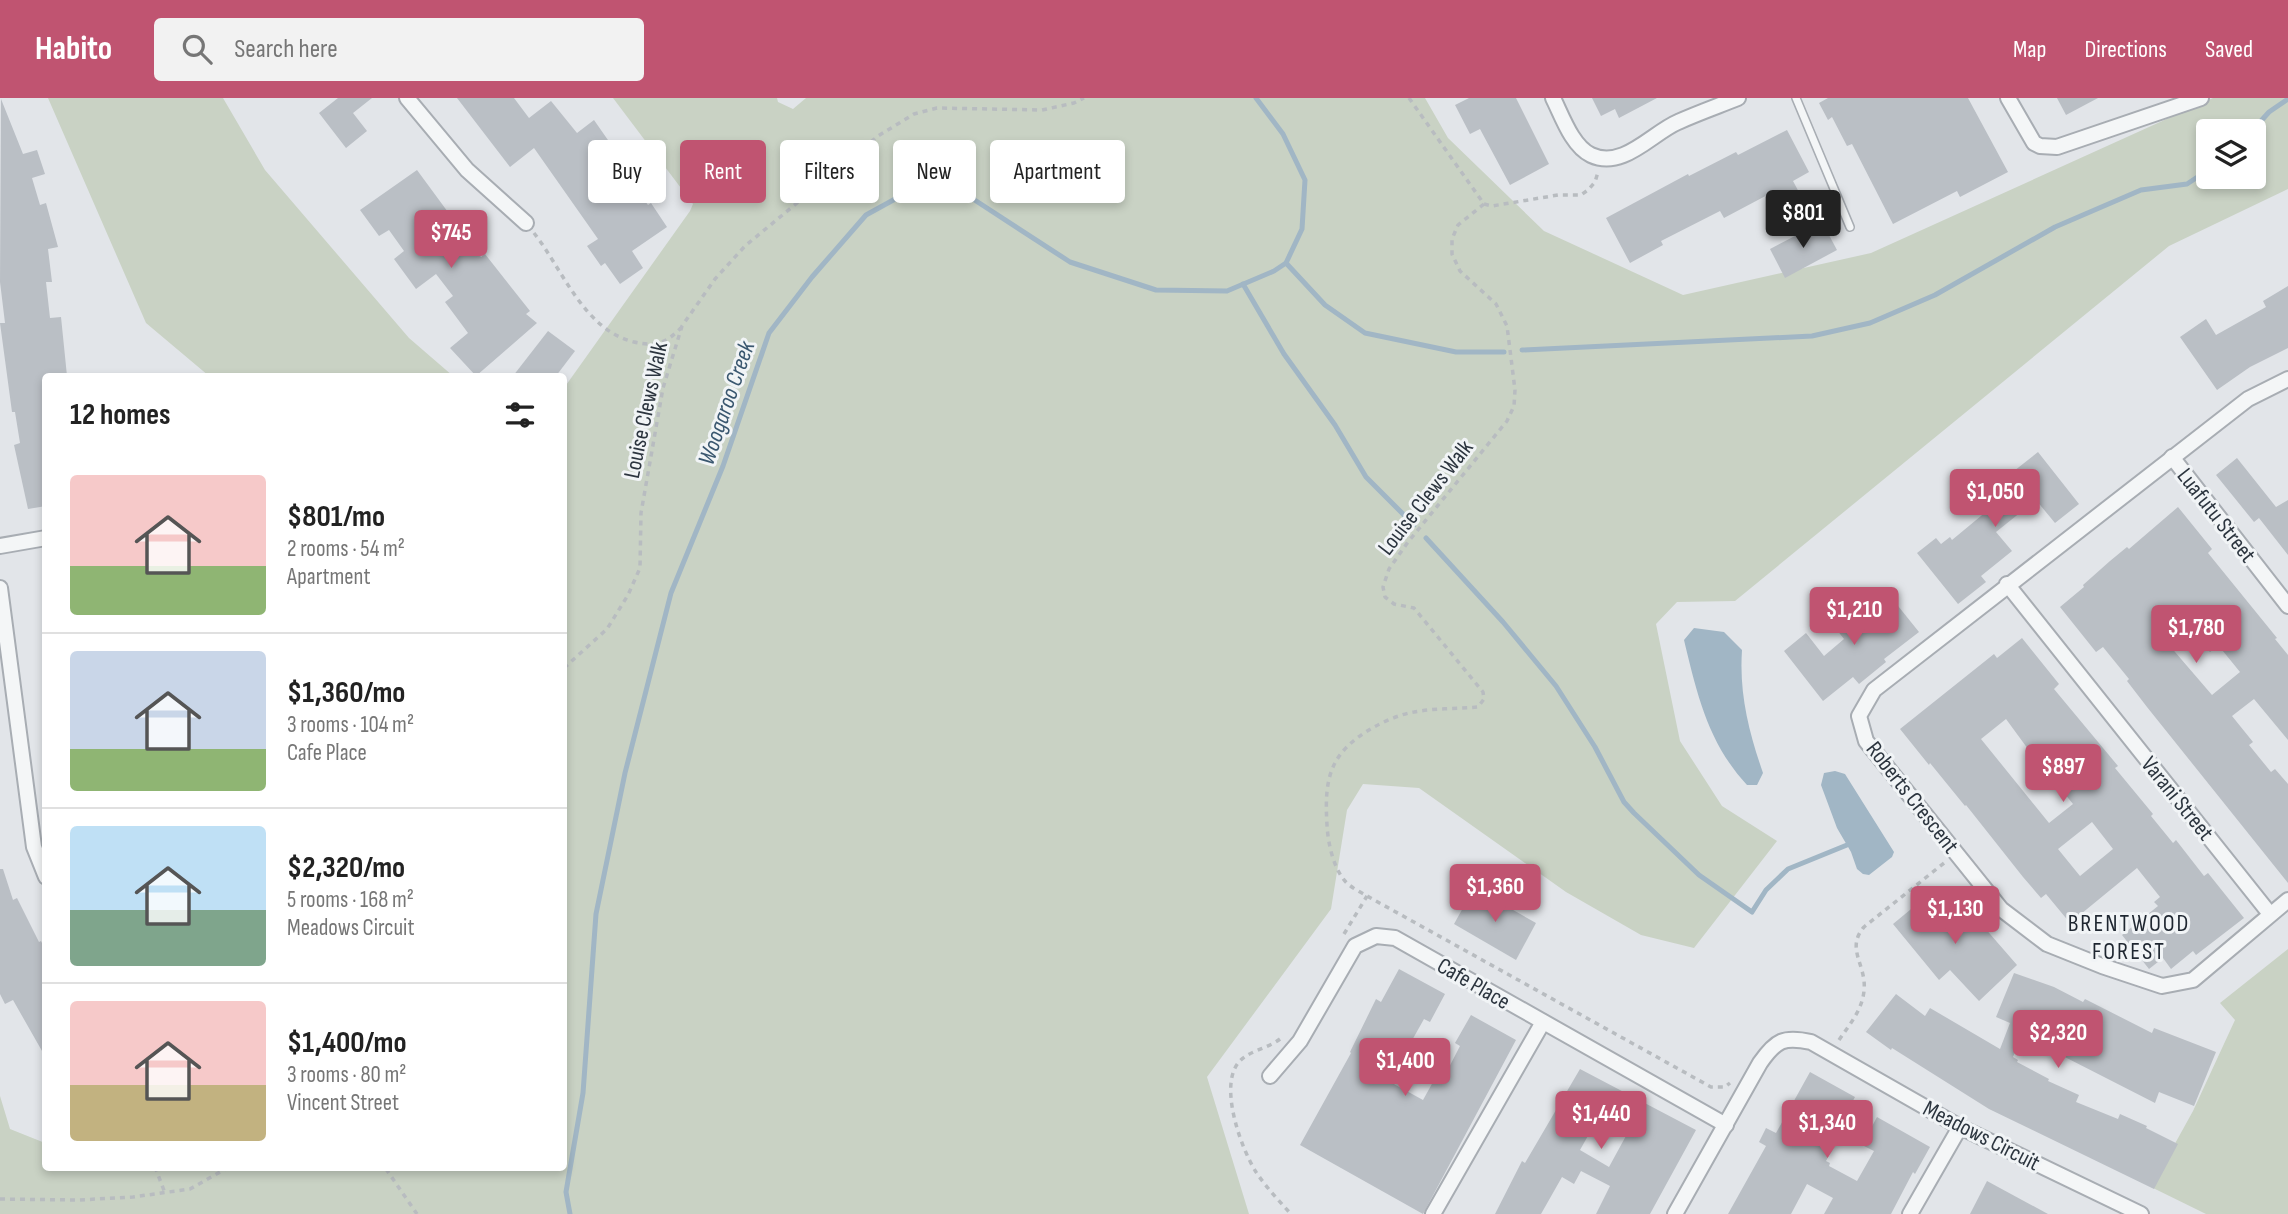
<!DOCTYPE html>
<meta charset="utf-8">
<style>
body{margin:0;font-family:"Sofia Sans Condensed",sans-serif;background:#f2f2f2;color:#222;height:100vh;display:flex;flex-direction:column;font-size:26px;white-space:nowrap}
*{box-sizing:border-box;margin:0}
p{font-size:23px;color:#767676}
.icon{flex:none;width:38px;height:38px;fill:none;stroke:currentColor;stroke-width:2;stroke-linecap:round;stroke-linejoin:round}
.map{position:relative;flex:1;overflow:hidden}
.drawer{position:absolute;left:42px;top:275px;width:525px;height:798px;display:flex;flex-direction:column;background:#fff;border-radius:7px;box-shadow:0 4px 10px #0003}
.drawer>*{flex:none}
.top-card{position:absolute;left:588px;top:42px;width:665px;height:63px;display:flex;gap:14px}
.buttons{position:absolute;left:2196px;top:21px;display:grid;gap:14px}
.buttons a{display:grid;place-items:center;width:70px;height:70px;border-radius:7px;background:#fff;box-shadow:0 4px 10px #0003;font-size:35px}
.price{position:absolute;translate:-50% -60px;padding:0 16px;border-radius:7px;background:#c05471;color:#fff;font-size:23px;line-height:46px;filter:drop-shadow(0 2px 4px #0008)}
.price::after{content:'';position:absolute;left:50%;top:42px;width:21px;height:16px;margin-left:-10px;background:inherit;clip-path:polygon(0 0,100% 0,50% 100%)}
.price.active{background:#222;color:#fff}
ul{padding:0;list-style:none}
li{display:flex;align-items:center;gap:21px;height:175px;padding:0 28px}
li+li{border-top:2px solid #e0e0e0}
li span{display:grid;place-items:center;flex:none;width:196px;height:140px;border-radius:7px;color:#555}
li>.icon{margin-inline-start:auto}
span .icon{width:84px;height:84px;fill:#fffc;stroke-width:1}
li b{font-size:30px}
h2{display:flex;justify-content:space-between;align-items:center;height:84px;padding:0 28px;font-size:30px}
.pill{padding:0 24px;border-radius:7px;background:#fff;box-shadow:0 4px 10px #0003;font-size:24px;line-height:63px}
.pill.active{background:#c05471;color:#fff}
header{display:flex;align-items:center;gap:42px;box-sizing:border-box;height:98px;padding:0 35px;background:#c05471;color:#fff}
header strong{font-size:33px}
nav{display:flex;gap:38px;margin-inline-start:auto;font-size:24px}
.search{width:490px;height:63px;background:#f2f2f2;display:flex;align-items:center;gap:18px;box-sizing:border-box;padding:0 24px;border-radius:7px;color:#767676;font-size:26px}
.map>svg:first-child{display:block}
</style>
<header>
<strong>Habito</strong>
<div class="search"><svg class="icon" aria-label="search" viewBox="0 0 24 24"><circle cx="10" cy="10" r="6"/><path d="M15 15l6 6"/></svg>Search here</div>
<nav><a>Map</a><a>Directions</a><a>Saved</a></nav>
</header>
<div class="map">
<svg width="2288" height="1116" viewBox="0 0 2288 1116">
<rect width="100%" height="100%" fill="#e2e5e9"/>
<g fill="#c9d2c4" fill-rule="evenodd">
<path d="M48,0H223L265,72L409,240L453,278H209L146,225Z"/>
<path d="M613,0H777L778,4L793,11L806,0H1425L1448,40L1544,133L1683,197L1871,155L2213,0H2288V91L2169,148L1735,503L1677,504L1656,526L1680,643L1722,708L1777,743L1694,850L1641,837L1566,794L1419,690L1363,686L1347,712L1331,811L1207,979L1249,1116H0V998L10,1031L45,1045L46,1069H564V290L690,113L693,106ZM2208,33H2254V79H2208Z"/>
<path d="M2288,851V1116H2206L2151,1089L2193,1013L2235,922L2220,905Z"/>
</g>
<g fill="#a1b6c5">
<path d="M1694,530L1724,534L1742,552C1739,596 1749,634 1763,675L1757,687H1747C1708,645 1697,596 1684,542Z"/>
<path d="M1835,673L1845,676L1894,754L1892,759L1869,777L1863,776L1857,771L1851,754L1837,730L1821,687L1824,675Z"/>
</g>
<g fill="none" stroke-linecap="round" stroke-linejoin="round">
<g stroke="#a1b6c5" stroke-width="5">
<path d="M2252,33L2269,14L2288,1"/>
<path d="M1286,165L1325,207L1365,235L1456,254H1504"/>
<path d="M1243,186L1284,256L1335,327L1366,379L1414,427"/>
<path d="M1522,252L1812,238L1870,225L1935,197L2055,129L2141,92L2187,86L2208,72"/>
<path d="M1426,440L1503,524L1556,588L1595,649L1624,704L1634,715L1699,777L1752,814L1766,792L1788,771L1847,747"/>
<path d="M570,1116L566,1094L583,995L596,816L625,675L671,495L723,368L769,235L812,179L866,117L906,95L970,99L1070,164L1156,192L1227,193L1274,173L1286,165L1302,131L1305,82L1283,36L1256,0"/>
</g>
</g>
<g fill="#babfc5" fill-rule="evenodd">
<path d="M338,0H372L353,15L367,33L346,50L319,15Z"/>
<path d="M457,0H514L529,20L551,3L577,35L594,22L617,55L612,59L648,107L651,105L667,129L632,153L643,170L620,186L605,165L601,168L587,148L598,141L534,50L510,69Z"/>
<path d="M1469,0H1516L1549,66L1510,87L1480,31L1470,36L1455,7Z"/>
<path d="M1592,0H1657L1619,20L1615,11L1601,18Z"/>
<path d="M1828,0H1968L2008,74L1960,99L1957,93L1893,126L1852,46L1847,48L1832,19L1828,22L1819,5Z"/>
<path d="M2057,0H2098L2066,17Z"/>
<path d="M1,1L23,56L37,52L45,76L32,80L40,107L46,105L58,149L48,151L52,184H46L50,220L61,219L67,278H46V408L28,411L14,347L20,345L15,314H12L0,225H5L0,184Z"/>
<path d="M1787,32L1809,74L1793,83L1801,98L1781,109L1773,94L1724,120L1720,113L1661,143L1663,147L1630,165L1606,120L1688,76L1689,78L1736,54L1738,57Z"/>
<path d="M417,72L481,159L485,156L530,213L526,216L537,225L476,278L450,250L468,235L445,204L453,198L436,176L416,191L394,161L404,153L389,132L379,138L360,112Z"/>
<path d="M1822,124L1837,152L1785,180L1770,151Z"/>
<path d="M2288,188V250L2250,269L2217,292L2180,239L2206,221L2216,237L2266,209L2263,203Z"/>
<path d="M548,233L575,253L556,278H513Z"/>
<path d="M2038,354L2079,406L2055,425L2036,402L1996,434L2012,453L1981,478L1986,484L1958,506L1917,455L1936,440L1941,446L1950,439L1952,442L1993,408L1990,405L2020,381L2014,373Z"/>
<path d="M2237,360L2276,409L2288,402V457L2259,420L2254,424L2216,377Z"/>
<path d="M2178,409L2212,451L2208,455L2277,540L2275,541L2288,557V642L2254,601L2232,618L2253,644L2249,647L2271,674L2275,671L2288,686V785L2147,609L2127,583L2129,581L2103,549L2096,554L2060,509L2084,489L2083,487L2110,463L2127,449L2129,451ZM2190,530L2210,554L2218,547L2240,574L2212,597L2169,547Z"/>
<path d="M1886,493L1919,534L1884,561L1886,564L1859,586L1853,579L1823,603L1784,553L1806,535L1824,558L1844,541L1837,532Z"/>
<path d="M2022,540L2059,586L2054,591L2118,668L2115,670L2153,716L2151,718L2173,745L2176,742L2204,778L2208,775L2244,820L2196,857L2193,853L2171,871L2163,860L2149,871L2122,837L2158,808L2154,804L2160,799L2137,770L2070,825L2046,796L2041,800L2023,779L1966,707L1965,708L1930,665L1929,667L1900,631L1994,556L1997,560ZM2006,621L2050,681L2052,680L2073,706L2049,725L1981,641ZM2092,724L2113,751L2080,778L2058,751Z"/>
<path d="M0,771H3L13,802L17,800L39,844L41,843L46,853V960L13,902L5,906L0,896Z"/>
<path d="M1474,790L1536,825L1516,862L1454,826Z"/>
<path d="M1933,793L1958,823L1966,817L1972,825L1977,821L2017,867L1979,903L1950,872L1939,882L1893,826Z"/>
<path d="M1399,871L1445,896L1430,924L1424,921L1406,953L1409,954L1392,985L1423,1002L1438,975L1444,979L1460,948L1455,945L1471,917L1516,942L1423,1116L1300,1047L1351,955L1350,954L1376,901L1381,904Z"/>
<path d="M2014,875L2054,889L2083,904L2085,901L2152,935L2154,930L2216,954L2194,1008L2159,994L2155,1005L2057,955L2060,950L2024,931L2013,959L2018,962L2017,964L2049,981L2048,983L2079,997L2076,1004L2118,1021L2120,1016L2147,1028L2146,1030L2178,1046L2154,1091L1989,1011L1892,950L1891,952L1866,934L1896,896L1925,918L1930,910L2000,951L2010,925L1996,919Z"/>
<path d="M1580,971L1696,1032L1650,1116H1596L1610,1088L1581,1073L1574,1086L1562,1079L1541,1116H1495L1522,1063L1525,1065ZM1598,1020L1627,1036L1609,1069L1580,1052Z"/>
<path d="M1810,974L1855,999L1836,1034L1840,1037L1826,1063L1830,1065L1829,1068L1857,1083L1874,1053L1862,1047L1877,1019L1930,1049L1915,1076L1913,1074L1891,1116H1824L1833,1100L1807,1086L1791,1116H1728L1766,1048L1759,1044L1766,1030L1776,1035Z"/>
<path d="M1987,1083L2048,1116H1970Z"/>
</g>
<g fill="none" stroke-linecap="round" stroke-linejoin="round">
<g stroke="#a8adb3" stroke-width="10">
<path id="lane" d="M1796,0L1850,129"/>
</g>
<g stroke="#a8adb3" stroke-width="18">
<g id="street">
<path d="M407,0L467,72L526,125"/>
<path d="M1553,0C1562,18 1572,48 1591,57C1623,72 1652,35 1678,24C1698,15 1718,8 1738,0"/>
<path d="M2008,0L2034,45L2040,48L2057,49L2201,0"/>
<path d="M2288,281L2248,301L1874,592L1859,618L1866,643L2001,811L2047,846L2102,868L2162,888L2193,882L2288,802"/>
<path d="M2172,359L2288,508"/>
<path d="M0,448L46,440"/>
<path d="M2007,486L2270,816"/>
<path d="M0,490L34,749L46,779"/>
<path d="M1270,978L1300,943L1355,848L1376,838L1395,840L1726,1027"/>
<path d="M1433,1116L1543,924"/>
<path d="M1675,1116L1760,965C1776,942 1784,938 1811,944L1960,1029L2141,1116"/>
<path d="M1910,1116L1960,1029"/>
</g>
</g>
<g stroke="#b8bcc0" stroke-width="3.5" stroke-dasharray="5 5" stroke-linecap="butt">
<path d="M1409,0L1484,106"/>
<path d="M1484,106L1458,127L1452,141V156L1460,173L1496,206L1507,228L1515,292L1514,308L1507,323L1408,444L1389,471L1383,489L1385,499L1394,506L1414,510L1483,594L1484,601L1478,609C1457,611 1435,610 1414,614C1401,616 1385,623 1374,629C1330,654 1324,679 1327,727C1328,745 1333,769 1345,783C1350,789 1360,794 1367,798L1711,989H1725L1730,985"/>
<path d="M1484,106L1492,108L1558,97H1581L1588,92L1595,84L1598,74"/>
<path d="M534,135C563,172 584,232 634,244C657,249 666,245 682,229"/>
<path d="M564,570L607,531L628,497L640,470L641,415L663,290L682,228L715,181L745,148L878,38L914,16L937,10L1042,12L1074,5L1084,0"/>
<path d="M1344,836L1367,798"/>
<path d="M1280,941C1266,952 1243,953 1235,970C1222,996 1241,1050 1256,1074C1266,1089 1279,1103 1291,1116"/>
<path d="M1839,942C1850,926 1862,912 1864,893C1867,867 1845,851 1864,829L1944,765"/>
<path d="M155,1069L165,1095"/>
<path d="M386,1071L417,1116"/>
<path d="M0,1101L79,1102L133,1099L190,1091L229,1069"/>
</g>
<use href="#lane" stroke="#f4f6f7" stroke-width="7"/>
<use href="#street" stroke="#f4f6f7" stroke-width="14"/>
</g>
<g text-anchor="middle" stroke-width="6" stroke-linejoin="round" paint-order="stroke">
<g font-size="23" fill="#2c353f" stroke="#f1f4f6">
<text transform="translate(645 312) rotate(-78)" y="8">Louise Clews Walk</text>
<text transform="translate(1425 399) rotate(-52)" y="8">Louise Clews Walk</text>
<text transform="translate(2217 417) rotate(52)" y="8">Luafutu Street</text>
<text transform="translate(1913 699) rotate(52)" y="8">Roberts Crescent</text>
<text transform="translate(2178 700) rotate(51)" y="8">Varani Street</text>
<text transform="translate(1474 885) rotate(30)" y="8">Cafe Place</text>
<text transform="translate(1982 1037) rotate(27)" y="8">Meadows Circuit</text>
</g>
<g font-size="24" font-style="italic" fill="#3a576f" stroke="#f1f4f6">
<text transform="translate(726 305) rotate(-71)" y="8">Woogaroo Creek</text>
</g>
<g font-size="24" letter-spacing="2" fill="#1e2630" stroke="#f1f4f6">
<text x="2129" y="833">BRENTWOOD<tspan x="2129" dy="28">FOREST</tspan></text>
</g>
</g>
</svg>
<div class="buttons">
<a><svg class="icon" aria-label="layers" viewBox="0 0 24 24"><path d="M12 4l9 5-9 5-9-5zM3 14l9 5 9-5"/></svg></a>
</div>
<b class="price active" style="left:1803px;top:152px">$801</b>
<b class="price" style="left:451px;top:172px">$745</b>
<b class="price" style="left:1995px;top:431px">$1,050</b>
<b class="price" style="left:1854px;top:549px">$1,210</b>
<b class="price" style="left:2196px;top:567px">$1,780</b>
<b class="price" style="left:2063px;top:706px">$897</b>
<b class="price" style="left:1495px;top:826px">$1,360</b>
<b class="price" style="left:1955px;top:848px">$1,130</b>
<b class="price" style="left:2058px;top:972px">$2,320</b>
<b class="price" style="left:1405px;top:1000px">$1,400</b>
<b class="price" style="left:1601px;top:1053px">$1,440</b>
<b class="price" style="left:1827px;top:1062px">$1,340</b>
<div class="top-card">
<a class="pill">Buy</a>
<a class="pill active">Rent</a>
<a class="pill">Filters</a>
<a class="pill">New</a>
<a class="pill">Apartment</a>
</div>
<section class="drawer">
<h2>12 homes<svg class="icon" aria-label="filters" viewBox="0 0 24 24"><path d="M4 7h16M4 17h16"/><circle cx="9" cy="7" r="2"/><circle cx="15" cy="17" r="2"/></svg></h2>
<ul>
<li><span style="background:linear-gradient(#f6c9c9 65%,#8fb573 0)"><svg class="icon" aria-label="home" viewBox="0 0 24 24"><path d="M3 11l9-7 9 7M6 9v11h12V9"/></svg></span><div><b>$801/mo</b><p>2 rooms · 54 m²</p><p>Apartment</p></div></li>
<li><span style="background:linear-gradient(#c9d6e8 70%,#8fb573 0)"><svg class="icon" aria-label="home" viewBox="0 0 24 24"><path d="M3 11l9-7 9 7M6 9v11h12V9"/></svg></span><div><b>$1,360/mo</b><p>3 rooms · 104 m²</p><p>Cafe Place</p></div></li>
<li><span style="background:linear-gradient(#bfe0f5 60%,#7fa58c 0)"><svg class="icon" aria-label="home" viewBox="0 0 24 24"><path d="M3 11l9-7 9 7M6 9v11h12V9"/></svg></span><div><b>$2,320/mo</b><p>5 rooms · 168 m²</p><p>Meadows Circuit</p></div></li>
<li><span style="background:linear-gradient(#f6c9c9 60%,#c2b280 0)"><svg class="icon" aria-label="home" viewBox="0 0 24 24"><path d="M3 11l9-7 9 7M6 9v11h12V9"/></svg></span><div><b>$1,400/mo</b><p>3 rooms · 80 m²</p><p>Vincent Street</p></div></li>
</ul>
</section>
</div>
